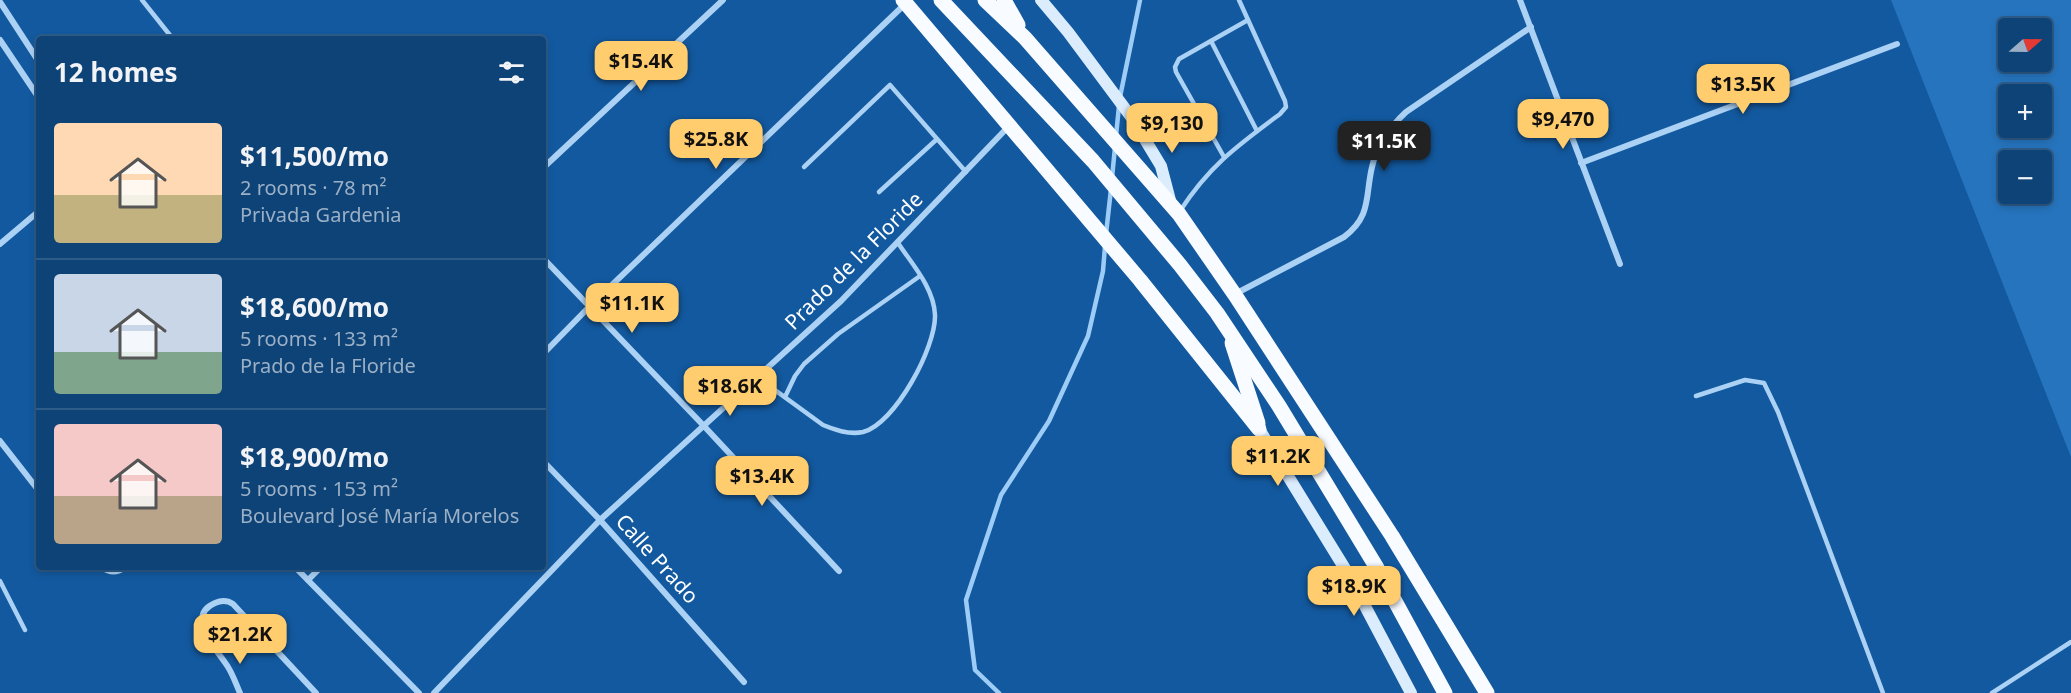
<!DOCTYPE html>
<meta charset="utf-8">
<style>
body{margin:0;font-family:"Noto Sans",sans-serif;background:#1c4e7f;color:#f1f3f6;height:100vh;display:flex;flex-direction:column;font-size:22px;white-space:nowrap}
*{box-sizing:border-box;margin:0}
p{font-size:20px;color:#9bb0c6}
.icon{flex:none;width:33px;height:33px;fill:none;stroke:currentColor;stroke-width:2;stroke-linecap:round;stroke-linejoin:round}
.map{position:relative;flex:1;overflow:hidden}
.side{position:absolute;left:36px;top:36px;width:510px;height:534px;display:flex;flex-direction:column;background:#0e4377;border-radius:6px;box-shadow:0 3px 9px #0003,0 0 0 2px #2e5c89}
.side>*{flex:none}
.needle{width:39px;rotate:70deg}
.controls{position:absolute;left:1998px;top:18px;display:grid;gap:12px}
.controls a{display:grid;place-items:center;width:54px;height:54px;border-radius:6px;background:#0e4377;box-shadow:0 3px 9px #0003,0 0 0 2px #2e5c89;font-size:30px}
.price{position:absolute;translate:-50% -51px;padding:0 14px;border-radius:12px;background:#ffcc6e;color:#111;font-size:20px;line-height:39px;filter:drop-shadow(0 2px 3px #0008)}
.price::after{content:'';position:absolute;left:50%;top:36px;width:18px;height:14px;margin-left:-9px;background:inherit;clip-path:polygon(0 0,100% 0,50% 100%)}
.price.selected{background:#222;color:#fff}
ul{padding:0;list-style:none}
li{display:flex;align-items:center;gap:18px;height:150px;padding:0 18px}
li+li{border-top:2px solid #2e5c89}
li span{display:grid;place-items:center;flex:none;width:168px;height:120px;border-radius:6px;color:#555}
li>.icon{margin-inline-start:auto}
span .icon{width:72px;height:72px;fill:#fffc;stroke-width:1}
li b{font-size:26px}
h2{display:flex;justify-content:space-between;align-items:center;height:72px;padding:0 18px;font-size:26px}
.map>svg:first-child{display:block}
</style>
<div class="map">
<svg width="2071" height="693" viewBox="0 0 2071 693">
<rect width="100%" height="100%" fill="#13599f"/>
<path fill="#2674bd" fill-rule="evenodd" d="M1891,0H2071V457ZM2008,28H2042V62H2008ZM2008,94H2042V128H2008ZM2008,160H2042V194H2008Z"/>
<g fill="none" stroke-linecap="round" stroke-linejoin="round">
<g stroke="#9dcdf7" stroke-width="4.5">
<path d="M1120,97L1140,0"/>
<path d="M1116,136L1119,106"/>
<path d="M1112,178L1115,147"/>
<path d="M1106,234L1111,189"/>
<path d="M999,693L975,670L966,600L1001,495L1049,421L1088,336L1103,271L1105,246"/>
</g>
<g stroke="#abd1f4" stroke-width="4.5">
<path d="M142,0L173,39"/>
<path d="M1211,41L1257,131"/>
<path d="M1224,157L1176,72L1175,67L1179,59L1248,20"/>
<path d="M804,167L890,85L966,172"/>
<path d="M879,192L936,140"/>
<path d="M1180,211C1210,165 1237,146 1280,114L1286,107L1285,101L1239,0"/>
<path d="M757,377L823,425C835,430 849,435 863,432C895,424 936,347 935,315C934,288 912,264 898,243"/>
<path d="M1696,396L1745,380L1764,383L1778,412L1883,693"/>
<path d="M785,397L795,376L804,364L838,334L920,276"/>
<path d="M0,581L25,630"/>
<path d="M1992,693L2071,642"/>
</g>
<g stroke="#abd1f4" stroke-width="6">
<path d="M1520,0L1620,264"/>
<path d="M0,2L39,62"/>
<path d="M0,40L39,98"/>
<path d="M1581,163L1897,44"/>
<path d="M543,168L723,0"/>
<path d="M0,244L39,211"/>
<path d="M543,258L703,425L839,571"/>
<path d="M1235,294L1344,237C1372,216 1365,196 1372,167C1377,144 1390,127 1406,112L1531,27"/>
<path d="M543,354L589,307L905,4"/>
<path d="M0,441L39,491"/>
<path d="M543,461L600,520L744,682"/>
<path d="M102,567C110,573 117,573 125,567"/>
<path d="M295,567L419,693"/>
<path d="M308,580L321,567"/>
<path d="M240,693C236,684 233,675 228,667C218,651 184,616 215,603C222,600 227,600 233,604L316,693"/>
<path d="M434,693L600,520L841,301L1008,127"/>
</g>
<g stroke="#dbecfd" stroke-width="12">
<path d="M1041,0L1068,32L1132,118L1161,166L1171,204"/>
<path d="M1259,429L1347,572L1411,693"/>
</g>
<g stroke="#f8fbff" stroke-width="15">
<path d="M903,0L1140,280L1259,429"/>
<path d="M941,0L1093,161L1180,265L1217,313L1279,406L1377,568L1445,693"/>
<path d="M985,0L1025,38L1179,214L1235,295L1392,536L1487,693"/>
<path d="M1004,0L1018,25"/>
<path d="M1232,343L1258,423"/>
</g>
</g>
<g text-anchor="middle" stroke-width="4.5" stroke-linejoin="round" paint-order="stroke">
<g font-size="21" fill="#fff" stroke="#13599f">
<text transform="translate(854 261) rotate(-45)" y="7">Prado de la Floride</text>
<text transform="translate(657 559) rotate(48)" y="7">Calle Prado</text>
</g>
</g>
</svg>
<div class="controls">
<a><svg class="needle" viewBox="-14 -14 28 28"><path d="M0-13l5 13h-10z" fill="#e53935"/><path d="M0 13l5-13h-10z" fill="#9bb0c6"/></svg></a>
<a>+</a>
<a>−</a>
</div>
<b class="price" style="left:641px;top:92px">$15.4K</b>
<b class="price" style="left:1743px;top:115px">$13.5K</b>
<b class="price" style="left:1563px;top:150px">$9,470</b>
<b class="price" style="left:1172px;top:154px">$9,130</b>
<b class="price" style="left:716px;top:170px">$25.8K</b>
<b class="price selected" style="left:1384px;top:172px">$11.5K</b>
<b class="price" style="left:632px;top:334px">$11.1K</b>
<b class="price" style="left:730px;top:417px">$18.6K</b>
<b class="price" style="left:1278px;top:487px">$11.2K</b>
<b class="price" style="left:762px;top:507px">$13.4K</b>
<b class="price" style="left:1354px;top:617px">$18.9K</b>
<b class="price" style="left:240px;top:665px">$21.2K</b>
<section class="side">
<h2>12 homes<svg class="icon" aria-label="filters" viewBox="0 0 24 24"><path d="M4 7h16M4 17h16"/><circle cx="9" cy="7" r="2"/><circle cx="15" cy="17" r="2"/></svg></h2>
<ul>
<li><span style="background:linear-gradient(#ffd9b3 60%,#c2b280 0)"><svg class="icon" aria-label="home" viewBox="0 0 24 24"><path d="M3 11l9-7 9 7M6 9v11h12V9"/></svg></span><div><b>$11,500/mo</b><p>2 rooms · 78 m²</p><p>Privada Gardenia</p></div></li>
<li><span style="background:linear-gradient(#c9d6e8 65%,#7fa58c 0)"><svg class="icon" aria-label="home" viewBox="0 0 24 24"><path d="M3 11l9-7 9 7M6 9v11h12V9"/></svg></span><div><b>$18,600/mo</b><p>5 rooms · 133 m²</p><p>Prado de la Floride</p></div></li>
<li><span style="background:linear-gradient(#f6c9c9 60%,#b9a48a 0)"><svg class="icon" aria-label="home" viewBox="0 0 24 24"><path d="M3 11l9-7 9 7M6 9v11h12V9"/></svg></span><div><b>$18,900/mo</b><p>5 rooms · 153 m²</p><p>Boulevard José María Morelos</p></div></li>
</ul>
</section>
</div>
